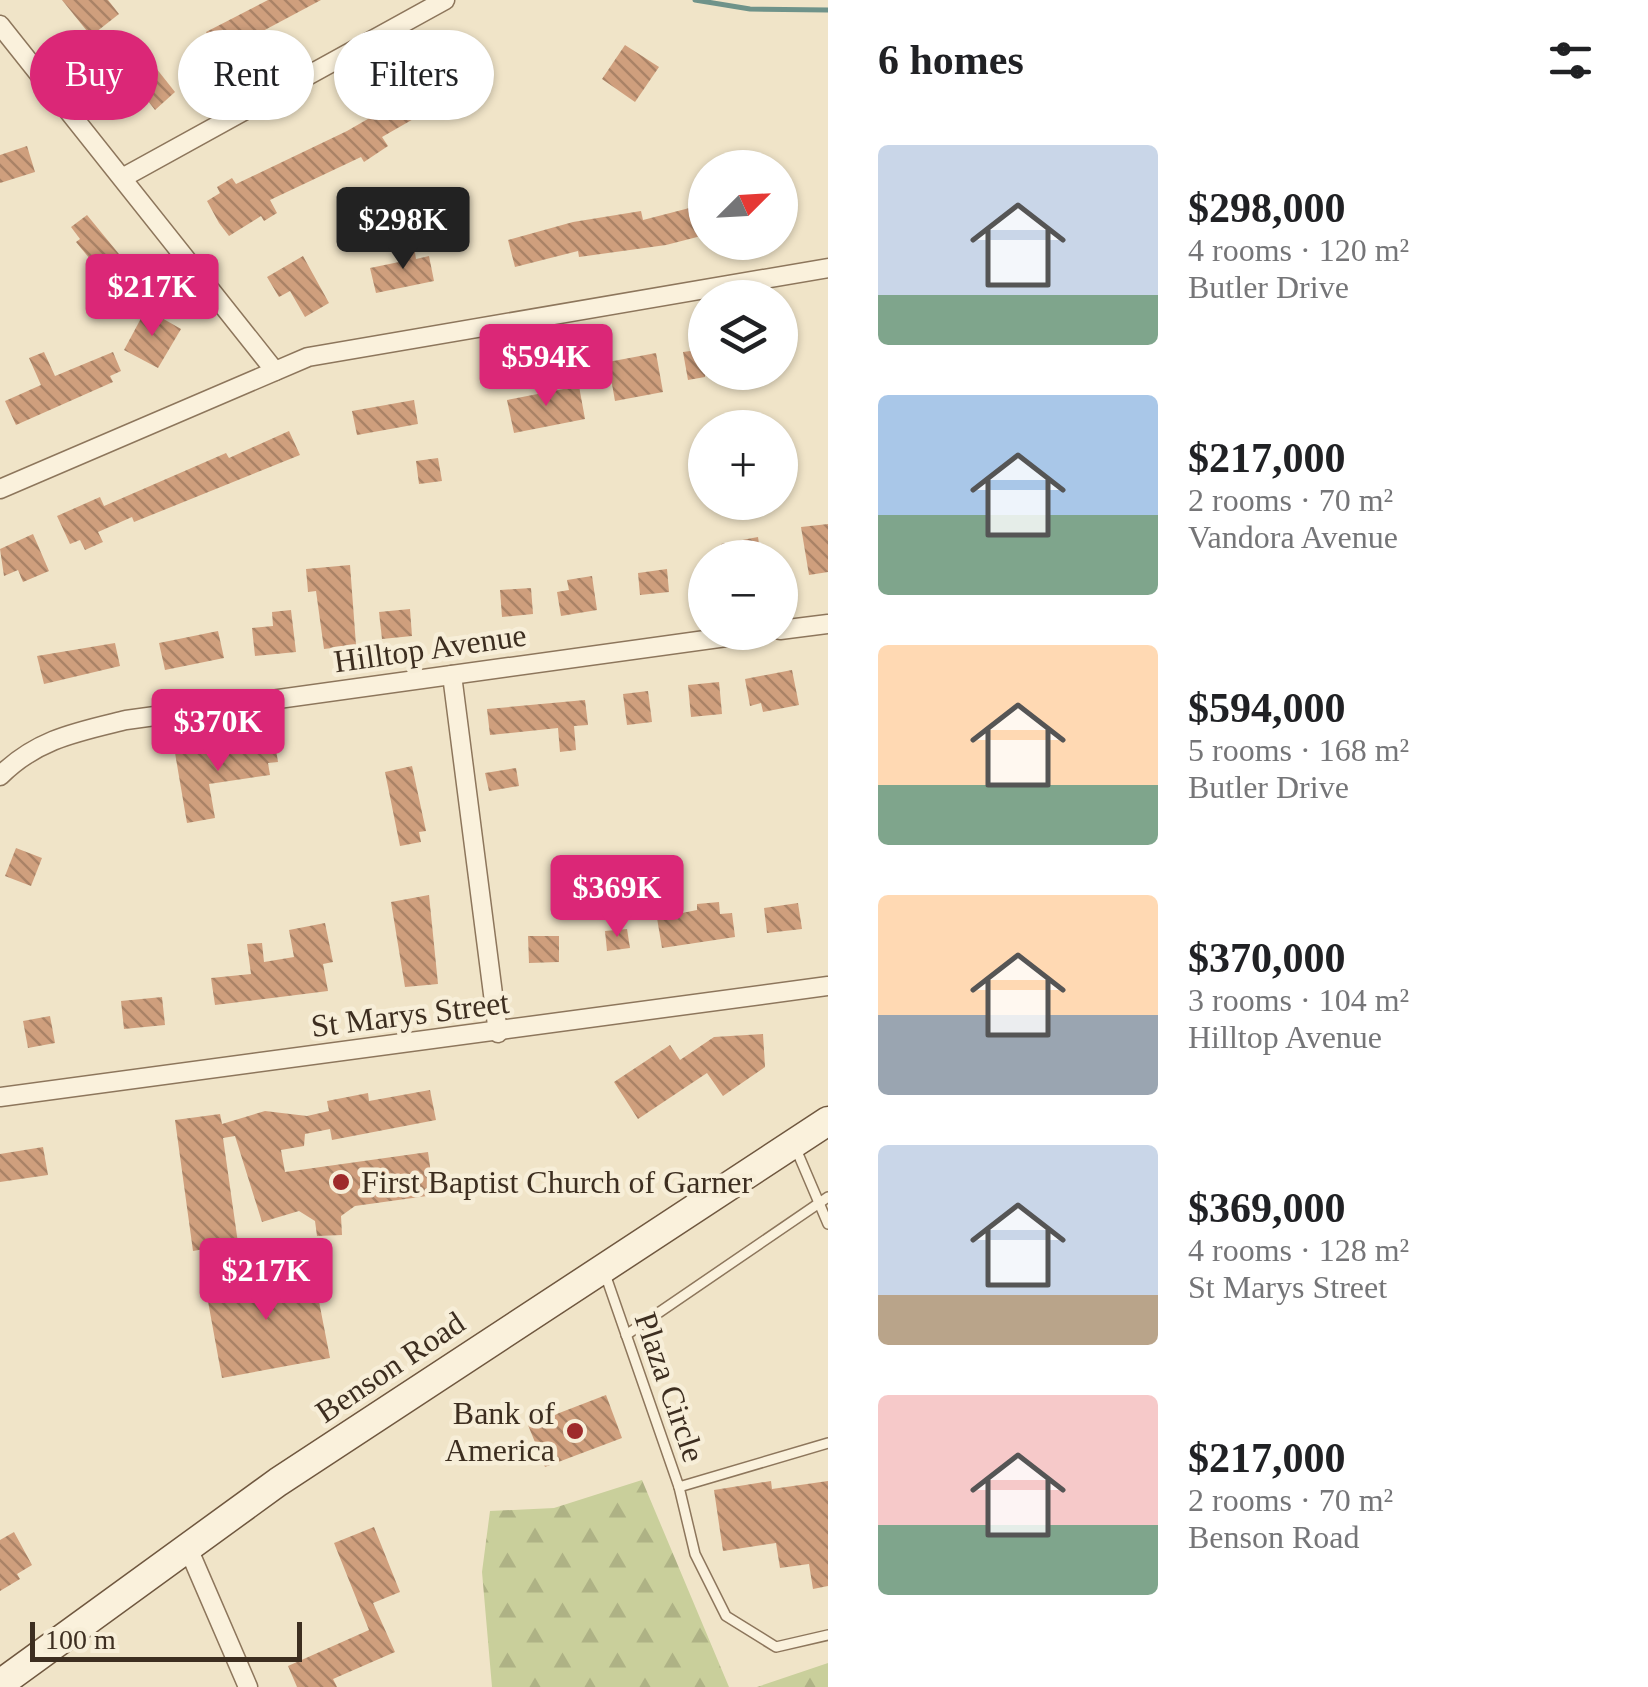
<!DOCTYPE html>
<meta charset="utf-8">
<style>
body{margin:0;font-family:"Times New Roman",serif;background:#f6f6f6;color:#202124;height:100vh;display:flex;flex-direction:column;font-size:38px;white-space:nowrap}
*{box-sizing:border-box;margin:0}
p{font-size:32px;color:#757577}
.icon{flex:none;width:55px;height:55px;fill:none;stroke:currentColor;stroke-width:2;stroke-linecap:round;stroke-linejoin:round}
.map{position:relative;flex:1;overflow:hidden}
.sheet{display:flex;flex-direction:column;background:#fff;width:820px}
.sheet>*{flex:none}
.hud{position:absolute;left:30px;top:30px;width:648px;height:90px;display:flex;gap:20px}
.needle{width:65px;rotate:66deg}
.fabs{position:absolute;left:688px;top:150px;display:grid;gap:20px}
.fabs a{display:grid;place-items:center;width:110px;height:110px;border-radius:50%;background:#fff;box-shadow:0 2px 8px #0004;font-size:50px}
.scale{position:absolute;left:30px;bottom:25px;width:272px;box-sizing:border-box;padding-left:10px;border:5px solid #3d2e20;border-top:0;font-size:28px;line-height:35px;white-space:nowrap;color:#3d2e20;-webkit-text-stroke:8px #f7eed8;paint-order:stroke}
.price{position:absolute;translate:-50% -85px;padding:0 22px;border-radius:10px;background:#db2777;color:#fff;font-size:32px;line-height:65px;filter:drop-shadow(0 2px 5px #0008)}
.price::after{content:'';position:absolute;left:50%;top:60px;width:30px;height:22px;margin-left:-15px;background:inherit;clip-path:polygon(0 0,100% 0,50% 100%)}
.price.current{background:#222;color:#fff}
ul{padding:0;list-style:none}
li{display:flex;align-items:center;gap:30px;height:250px;padding:0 50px}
li span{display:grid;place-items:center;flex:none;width:280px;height:200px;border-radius:10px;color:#555}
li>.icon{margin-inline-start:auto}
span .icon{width:120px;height:120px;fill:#fffc;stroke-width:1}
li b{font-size:42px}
h2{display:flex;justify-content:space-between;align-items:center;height:120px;padding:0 50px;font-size:42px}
.chip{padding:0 35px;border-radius:45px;background:#fff;box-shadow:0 2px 8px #0004;font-size:35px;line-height:90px}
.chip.current{background:#db2777;color:#fff}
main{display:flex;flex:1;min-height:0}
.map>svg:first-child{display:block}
</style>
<main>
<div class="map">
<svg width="828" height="1687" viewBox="0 0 828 1687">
<defs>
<pattern id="forest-firs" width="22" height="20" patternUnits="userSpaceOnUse" patternTransform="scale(2.5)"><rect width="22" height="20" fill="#c9cf9b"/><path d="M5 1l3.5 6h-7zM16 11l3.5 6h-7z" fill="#aeb285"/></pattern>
<pattern id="building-back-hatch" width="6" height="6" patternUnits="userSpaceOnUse" patternTransform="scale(2.5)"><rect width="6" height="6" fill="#cf9f7d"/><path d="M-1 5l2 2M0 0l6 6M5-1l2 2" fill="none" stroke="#a98266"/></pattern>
</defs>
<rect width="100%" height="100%" fill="#f0e4c8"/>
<g fill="url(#forest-firs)">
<path d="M642,1480L729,1687H492L482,1572L490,1511L554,1508Z"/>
<path d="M828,1663V1687H757Z"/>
</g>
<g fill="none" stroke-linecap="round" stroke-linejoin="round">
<path stroke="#6f938a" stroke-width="5" d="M695,0L750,9L828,10"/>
</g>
<g fill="url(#building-back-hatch)">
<path d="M62,0H108L119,14L91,36Z"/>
<path d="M268,0H321L218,55L206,32Z"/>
<path d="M133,39L175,92L155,110L138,88L133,92L107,60Z"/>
<path d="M625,45L659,67L635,102L602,79Z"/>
<path d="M471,53L486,79L463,91L468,99L448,111L443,102L382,137L388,146L364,162L361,157L270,200L277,213L264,221L261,216L229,236L219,223L207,201L220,193L217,187L232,178L236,184L347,131L432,82L449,69L448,65Z"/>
<path d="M27,146L35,172L0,183V155Z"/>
<path d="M701,205L705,235L666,245L579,257L578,251L515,267L508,240L573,222L641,211L643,220Z"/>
<path d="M87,215L128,265L108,281L76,242L80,239L71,227Z"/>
<path d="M414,246L416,259L429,256L434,281L376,293L370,268L399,262L397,250Z"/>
<path d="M303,256L329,303L305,317L290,291L279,297L267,277Z"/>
<path d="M146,309L181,329L158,368L124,350Z"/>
<path d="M705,349V377L688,380L683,352Z"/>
<path d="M44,352L55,376L113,352L121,371L110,376L113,382L16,425L5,401L41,385L29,358Z"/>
<path d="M656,353L663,392L615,401L608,362Z"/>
<path d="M579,386L585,419L514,433L507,400Z"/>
<path d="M414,400L418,424L357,435L352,411Z"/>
<path d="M289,431L300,455L134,522L132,517L98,532L103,542L85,550L80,540L70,544L57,516L100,497L104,506L226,453L229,458Z"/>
<path d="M438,458L442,481L419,484L416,461Z"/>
<path d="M828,524V572L809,575L801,527Z"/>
<path d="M33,534L49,571L23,582L18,570L4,576L0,549Z"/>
<path d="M758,537L761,558H724L721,544Z"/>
<path d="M350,565L356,645L324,649L316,591L308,592L306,569Z"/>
<path d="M667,569L669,592L640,595L638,573Z"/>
<path d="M592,576L597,610L561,616L557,592L569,590L567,580Z"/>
<path d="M531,588L533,614L502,617L500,590Z"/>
<path d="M410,609L412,636L382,639L379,612Z"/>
<path d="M291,610L296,652L255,656L252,628L273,626L272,612Z"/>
<path d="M218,631L224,658L165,670L159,643Z"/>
<path d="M115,643L120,666L44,684L37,656Z"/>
<path d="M792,670L799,705L763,712L761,703L750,706L745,679Z"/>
<path d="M719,682L722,714L691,717L688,685Z"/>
<path d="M648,691L652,722L627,725L623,694Z"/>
<path d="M585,700L588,725L574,726L576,750L560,752L558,728L490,735L487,709Z"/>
<path d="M275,743L278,762L268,763L270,775L209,784L215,818L187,823L175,753L203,748L204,754Z"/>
<path d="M412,766L426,831L419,832L421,842L400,846L385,772Z"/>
<path d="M516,768L519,786L489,791L485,773Z"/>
<path d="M16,848L42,858L31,886L5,876Z"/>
<path d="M429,895L438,984L405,987L391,902Z"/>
<path d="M719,902L720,914L732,913L735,937L662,948L657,918L697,910V904Z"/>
<path d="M798,903L802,929L767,933L764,908Z"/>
<path d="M325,923L333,962L323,964L328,991L215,1005L211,978L251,974L247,944L262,943L264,962L294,957L289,930Z"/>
<path d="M627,929L630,948L607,951L605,931Z"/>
<path d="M528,936H559V962L529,963Z"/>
<path d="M162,997L165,1025L124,1029L121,1001Z"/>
<path d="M50,1016L55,1043L28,1048L23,1021Z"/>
<path d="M763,1034L765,1067L723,1096L707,1073L638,1119L614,1082L670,1045L680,1060L714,1037Z"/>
<path d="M430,1090L436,1120L332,1140L330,1129L305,1134L304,1146L281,1150L285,1172L428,1152L434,1195L355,1206L341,1216L342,1235L317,1236L315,1221L299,1211L262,1222L235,1136L223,1138L238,1243L193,1251L175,1120L220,1114L222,1124L265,1111L307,1116L329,1111L327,1101L368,1093L369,1101Z"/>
<path d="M43,1147L48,1175L0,1182V1154Z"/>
<path d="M290,1270L292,1285L315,1281L330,1358L222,1378L205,1285Z"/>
<path d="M606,1395L622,1438L545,1467L528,1425Z"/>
<path d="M771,1481L772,1489L828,1481V1586L813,1589L809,1564L780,1568L776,1543L723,1551L714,1490Z"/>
<path d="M374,1527L400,1592L373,1603L395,1652L333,1679L337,1687H297L288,1666L369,1630L334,1543Z"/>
<path d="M14,1532L32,1565L17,1574L20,1579L0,1591V1540Z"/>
</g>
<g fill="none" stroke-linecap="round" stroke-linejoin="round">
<g stroke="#8d765c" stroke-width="12">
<g id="service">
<path d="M796,1149L828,1224"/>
<path d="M604,1271L679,1487L828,1443"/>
<path d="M626,1335L828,1197"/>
<path d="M679,1487L695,1554L726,1616L776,1647L828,1635"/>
</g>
</g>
<g stroke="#8d765c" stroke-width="21">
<g id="minor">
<path d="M0,25L275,371"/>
<path d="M124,177L445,0"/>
<path d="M0,489L308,357L828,268"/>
<path d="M780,630L828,624"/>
<path d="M452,675L498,1033"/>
<path d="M0,776C37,739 77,732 126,720L763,632"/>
<path d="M0,1097L828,986"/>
<path d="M188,1548L248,1687"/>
</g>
</g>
<g stroke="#6f573f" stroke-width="31">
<path id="secondary" d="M0,1684L278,1482L828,1121"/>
</g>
<use href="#service" stroke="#faf1dc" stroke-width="9"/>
<use href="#minor" stroke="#faf1dc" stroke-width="18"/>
<use href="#secondary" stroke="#faf1dc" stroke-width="28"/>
</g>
<g fill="#9e2a2b" stroke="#f7eed8" stroke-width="4">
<circle cx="341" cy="1182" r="10"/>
<circle cx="575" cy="1431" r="10"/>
</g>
<g text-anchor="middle" stroke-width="9" stroke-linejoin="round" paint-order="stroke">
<g font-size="32" fill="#3d2e20" stroke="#f7eed8">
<text transform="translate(430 648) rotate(-8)" y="11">Hilltop Avenue</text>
<text transform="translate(410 1014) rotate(-7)" y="11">St Marys Street</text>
<text transform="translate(390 1367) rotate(-34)" y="11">Benson Road</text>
<text transform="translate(670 1387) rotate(71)" y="11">Plaza Circle</text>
</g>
<g font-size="32" fill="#3d2e20" stroke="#f7eed8" text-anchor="start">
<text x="361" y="1193">First Baptist Church of Garner</text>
<text x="555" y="1424" text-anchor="end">Bank of<tspan x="555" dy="37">America</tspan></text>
</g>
</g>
</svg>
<div class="fabs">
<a><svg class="needle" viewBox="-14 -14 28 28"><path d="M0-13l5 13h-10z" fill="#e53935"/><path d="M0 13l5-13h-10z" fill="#757577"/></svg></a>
<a><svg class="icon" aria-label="layers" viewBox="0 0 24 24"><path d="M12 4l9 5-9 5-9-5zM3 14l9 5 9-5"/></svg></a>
<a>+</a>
<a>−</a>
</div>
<div class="scale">100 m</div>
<b class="price current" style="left:403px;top:272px">$298K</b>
<b class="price" style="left:152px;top:339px">$217K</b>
<b class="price" style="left:546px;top:409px">$594K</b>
<b class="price" style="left:218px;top:774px">$370K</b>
<b class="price" style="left:617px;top:940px">$369K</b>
<b class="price" style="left:266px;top:1323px">$217K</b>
<div class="hud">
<a class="chip current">Buy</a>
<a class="chip">Rent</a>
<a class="chip">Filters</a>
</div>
</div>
<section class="sheet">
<h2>6 homes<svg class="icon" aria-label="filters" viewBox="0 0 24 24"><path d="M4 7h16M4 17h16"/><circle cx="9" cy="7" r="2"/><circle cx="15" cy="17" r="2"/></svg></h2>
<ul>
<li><span style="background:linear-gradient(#c9d6e8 75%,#7fa58c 0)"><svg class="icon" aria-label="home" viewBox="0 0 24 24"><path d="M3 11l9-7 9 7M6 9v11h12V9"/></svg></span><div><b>$298,000</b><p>4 rooms · 120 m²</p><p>Butler Drive</p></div></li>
<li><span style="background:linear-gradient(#a9c7e8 60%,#7fa58c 0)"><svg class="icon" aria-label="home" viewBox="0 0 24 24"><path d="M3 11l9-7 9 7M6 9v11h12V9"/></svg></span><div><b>$217,000</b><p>2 rooms · 70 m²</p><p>Vandora Avenue</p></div></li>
<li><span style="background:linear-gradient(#ffd9b3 70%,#7fa58c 0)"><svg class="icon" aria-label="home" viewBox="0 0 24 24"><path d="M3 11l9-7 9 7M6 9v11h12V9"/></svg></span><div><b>$594,000</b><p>5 rooms · 168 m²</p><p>Butler Drive</p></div></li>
<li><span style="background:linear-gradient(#ffd9b3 60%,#9aa5b1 0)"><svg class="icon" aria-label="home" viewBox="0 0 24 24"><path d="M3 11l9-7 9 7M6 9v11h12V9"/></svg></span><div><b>$370,000</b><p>3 rooms · 104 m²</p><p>Hilltop Avenue</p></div></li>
<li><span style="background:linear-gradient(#c9d6e8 75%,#b9a48a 0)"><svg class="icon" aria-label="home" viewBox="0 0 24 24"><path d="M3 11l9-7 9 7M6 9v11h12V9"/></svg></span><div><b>$369,000</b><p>4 rooms · 128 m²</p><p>St Marys Street</p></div></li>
<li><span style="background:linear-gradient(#f6c9c9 65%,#7fa58c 0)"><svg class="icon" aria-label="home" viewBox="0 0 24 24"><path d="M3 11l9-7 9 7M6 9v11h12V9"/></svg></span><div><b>$217,000</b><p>2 rooms · 70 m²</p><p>Benson Road</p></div></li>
</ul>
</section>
</main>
